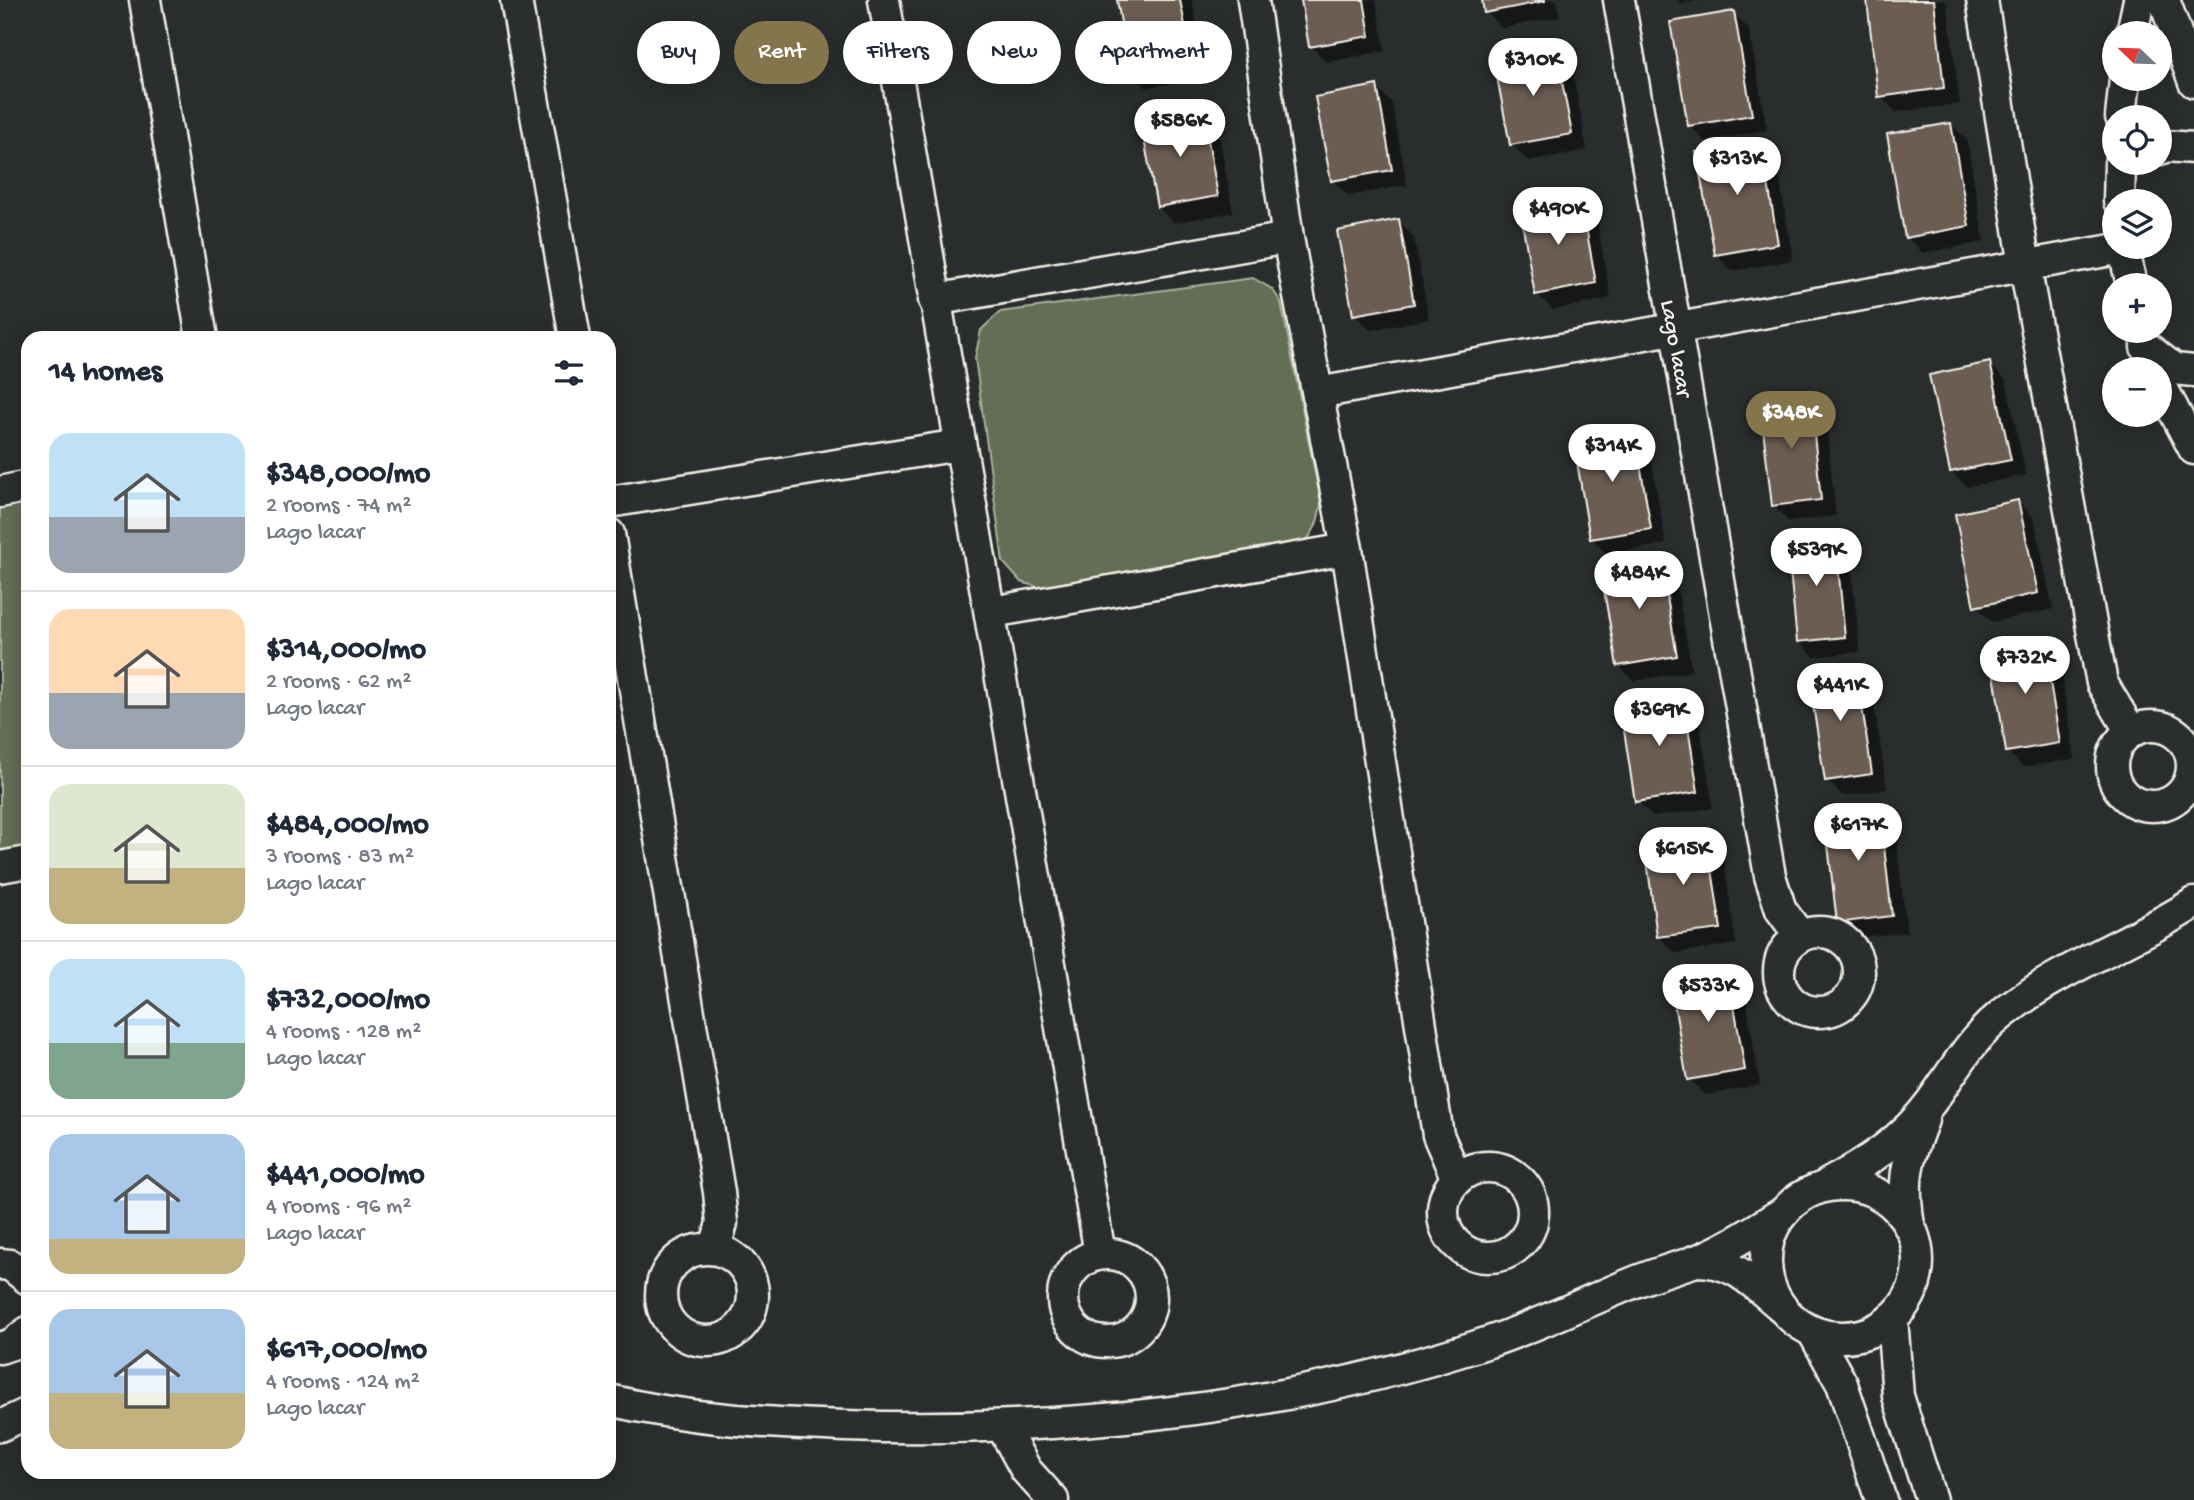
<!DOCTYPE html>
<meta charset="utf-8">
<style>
body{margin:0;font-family:"Gochi Hand",sans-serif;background:#f2f2f3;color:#1f2937;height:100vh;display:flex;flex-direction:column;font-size:26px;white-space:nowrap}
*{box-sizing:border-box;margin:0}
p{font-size:23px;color:#747a83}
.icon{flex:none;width:38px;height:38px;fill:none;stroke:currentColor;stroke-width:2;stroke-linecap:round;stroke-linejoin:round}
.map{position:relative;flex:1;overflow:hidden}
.side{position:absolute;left:21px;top:331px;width:595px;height:1148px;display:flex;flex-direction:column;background:#fff;border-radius:21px;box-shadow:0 4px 18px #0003}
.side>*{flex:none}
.guide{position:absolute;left:637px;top:21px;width:665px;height:63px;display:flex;gap:14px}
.needle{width:46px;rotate:293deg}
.buttons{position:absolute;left:2102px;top:21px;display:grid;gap:14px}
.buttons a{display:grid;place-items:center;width:70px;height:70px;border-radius:50%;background:#fff;box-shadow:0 4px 18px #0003;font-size:35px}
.price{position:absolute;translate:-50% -60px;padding:0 16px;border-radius:24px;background:#fff;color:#222;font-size:23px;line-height:46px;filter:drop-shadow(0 2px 4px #0008)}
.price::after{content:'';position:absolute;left:50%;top:42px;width:21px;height:16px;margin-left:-10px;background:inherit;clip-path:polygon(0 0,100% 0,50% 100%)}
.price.on{background:#84754c;color:#fff}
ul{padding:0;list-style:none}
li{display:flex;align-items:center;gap:21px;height:175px;padding:0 28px}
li+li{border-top:2px solid #e0e1e3}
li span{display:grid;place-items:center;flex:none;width:196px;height:140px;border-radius:21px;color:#555}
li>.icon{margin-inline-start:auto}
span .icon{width:84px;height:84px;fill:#fffc;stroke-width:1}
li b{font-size:30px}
h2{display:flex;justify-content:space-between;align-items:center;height:84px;padding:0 28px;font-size:30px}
.chip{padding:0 24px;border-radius:32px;background:#fff;box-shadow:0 4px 18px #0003;font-size:24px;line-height:63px}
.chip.on{background:#84754c;color:#fff}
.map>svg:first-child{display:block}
</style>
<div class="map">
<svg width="2194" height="1500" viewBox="0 0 2194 1500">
<rect width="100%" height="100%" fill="#2a2d2e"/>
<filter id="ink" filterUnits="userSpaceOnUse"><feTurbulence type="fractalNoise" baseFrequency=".0143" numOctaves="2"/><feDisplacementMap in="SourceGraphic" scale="14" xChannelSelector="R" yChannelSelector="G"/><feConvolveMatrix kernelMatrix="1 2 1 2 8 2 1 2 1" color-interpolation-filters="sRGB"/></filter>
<g filter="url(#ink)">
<g fill="#636e55" stroke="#acb09e" stroke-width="2">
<path d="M1253,278L1272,289L1281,302L1321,503C1318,525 1313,537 1295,550L1045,589L1021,582L1003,562L975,358L981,330L1000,312Z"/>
<path d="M28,486V862L0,867V492Z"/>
</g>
<g fill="#0007">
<path d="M1118,0H1192L1207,77L1147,88L1131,72Z"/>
<path d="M1302,0H1376L1385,51L1327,62L1311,46Z"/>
<path d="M1483,0H1557L1560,17L1502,28L1486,12Z"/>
<path d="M1678,0H1702L1681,4Z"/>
<path d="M1868,0H1944L1947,3L1960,104L1896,112L1880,96Z"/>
<path d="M1733,13L1749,29L1767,130L1705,141L1689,125Z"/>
<path d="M1556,51L1572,67L1587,150L1528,161L1512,145Z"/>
<path d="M1376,87L1392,103L1407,185L1348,196L1332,180Z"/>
<path d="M1202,113L1218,129L1233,212L1174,223L1158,207Z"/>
<path d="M1951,124L1967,140L1984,242L1923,253L1907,237Z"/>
<path d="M1760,142L1776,158L1793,260L1732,271L1716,255Z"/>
<path d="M1580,200L1596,216L1611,298L1553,310L1537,294Z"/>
<path d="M1398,221L1414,237L1429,319L1370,330L1354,314Z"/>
<path d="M1990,364L2006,380L2026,475L1967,487L1951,471Z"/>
<path d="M1809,399L1825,415L1836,516L1789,522L1773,506Z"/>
<path d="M1633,430L1649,446L1666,544L1607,554L1591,538Z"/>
<path d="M2018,502L2034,518L2053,609L1992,622L1976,606Z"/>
<path d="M1834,537L1850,553L1860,652L1814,657L1798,641Z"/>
<path d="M1659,558L1675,574L1692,671L1634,681L1618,665Z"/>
<path d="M2043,641L2059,657L2075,759L2023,767L2007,751Z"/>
<path d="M1855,668L1871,684L1887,789L1843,796L1826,780Z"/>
<path d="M1682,696L1698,712L1713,808L1653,817L1637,801Z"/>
<path d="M1878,805L1894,821L1907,932L1855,938L1839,922Z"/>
<path d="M1707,838L1723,854L1736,944L1675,953L1659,937Z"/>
<path d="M1728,971L1744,987L1760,1085L1705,1095L1689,1079Z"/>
</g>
<g fill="#6c5d53" stroke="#f4f1e8" stroke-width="2">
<path d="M1117,0H1180L1192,61L1130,73Z"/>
<path d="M1301,0H1364L1370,36L1309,47Z"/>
<path d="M1482,0H1545V1L1484,13Z"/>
<path d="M1867,0H1934L1944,88L1878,97Z"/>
<path d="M1734,11L1752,115L1688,126L1670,22Z"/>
<path d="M1556,50L1572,134L1510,145L1494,61Z"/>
<path d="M1377,85L1392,170L1331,181L1315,97Z"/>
<path d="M1203,112L1218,196L1157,207L1141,123Z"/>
<path d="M1951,123L1969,226L1905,238L1887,134Z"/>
<path d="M1761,140L1778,244L1715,255L1696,152Z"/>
<path d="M1581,199L1596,283L1535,295L1520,210Z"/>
<path d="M1399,219L1414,304L1353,315L1337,231Z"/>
<path d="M1990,362L2011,460L1950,472L1929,375Z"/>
<path d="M1810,397L1821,500L1772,506L1760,403Z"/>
<path d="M1634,428L1651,529L1590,539L1573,438Z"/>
<path d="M2018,500L2038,593L1974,607L1955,514Z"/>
<path d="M1835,535L1845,637L1797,642L1787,539Z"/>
<path d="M1660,556L1677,656L1617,666L1600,567Z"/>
<path d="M2043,639L2060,743L2006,752L1990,648Z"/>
<path d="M1856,666L1872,774L1825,781L1808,673Z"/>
<path d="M1683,694L1698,792L1635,802L1620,704Z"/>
<path d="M1879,803L1892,916L1837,923L1824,810Z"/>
<path d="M1707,836L1721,929L1657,937L1645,845Z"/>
<path d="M1728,969L1745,1070L1687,1080L1670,979Z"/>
</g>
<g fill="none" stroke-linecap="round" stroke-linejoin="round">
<g stroke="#f4f1e8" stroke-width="35">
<g id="street">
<path d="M145,0L202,338"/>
<path d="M516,0L575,338"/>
<path d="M884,0L1100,1254"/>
<path d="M1253,0L1288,238L1347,549L1438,1135L1457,1179"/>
<path d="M1619,0L1770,876L1781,910L1800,936"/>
<path d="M1982,0L2025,266L2102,683L2131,732"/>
<path d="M2164,0L2194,82"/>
<path d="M2132,33L2139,0"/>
<path d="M2121,117L2125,79"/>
<path d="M2160,149L2165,146L2194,148"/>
<path d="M2119,201L2120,163"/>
<path d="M2123,247L2132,285"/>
<path d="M934,300L1288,238"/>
<path d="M2146,347L2174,369L2194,371"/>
<path d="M2160,384L2194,449"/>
<path d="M1318,393L2123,248"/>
<path d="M0,492L28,486"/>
<path d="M609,502L959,445"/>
<path d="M609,534L719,1192L722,1223L715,1248"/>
<path d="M992,612L1347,549"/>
<circle cx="2152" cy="766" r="40"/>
<path d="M0,867L28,862"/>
<circle cx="1819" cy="972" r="40"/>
<circle cx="1488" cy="1212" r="45"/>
<path d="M1828,1184C1868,1162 1904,1139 1931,1102C1953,1072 1971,1039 2001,1015C2059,967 2131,944 2194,903"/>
<circle cx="1842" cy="1261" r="76"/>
<path d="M1909,1226C1902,1180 1906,1163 1923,1120"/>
<circle cx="707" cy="1295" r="46"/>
<circle cx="1107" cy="1298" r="44"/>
<path d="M1694,1261C1732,1260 1750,1280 1777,1303"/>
<path d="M0,1264L10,1265L28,1279"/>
<path d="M1892,1318L1898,1396L1931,1500"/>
<path d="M1813,1332L1842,1384L1881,1500"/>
<path d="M0,1348L12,1344L28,1332"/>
<path d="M609,1400C687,1419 765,1423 845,1426C1056,1433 1287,1410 1489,1342C1537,1326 1583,1303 1630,1284C1651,1275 1672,1269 1693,1262C1725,1250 1755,1230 1784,1212"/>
<path d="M0,1426L28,1413"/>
<path d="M1002,1426L1026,1470L1053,1500"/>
</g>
</g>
<use href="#street" stroke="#2a2d2e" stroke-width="30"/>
</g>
</g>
<g text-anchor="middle" stroke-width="7" stroke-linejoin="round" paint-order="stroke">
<g font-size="23" fill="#f4f1e8" stroke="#2a2d2e">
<text transform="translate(1678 348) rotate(80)" y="8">Lago lacar</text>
</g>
</g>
</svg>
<div class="buttons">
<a><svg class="needle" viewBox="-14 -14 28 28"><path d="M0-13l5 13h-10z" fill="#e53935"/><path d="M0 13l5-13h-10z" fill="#747a83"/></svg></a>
<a><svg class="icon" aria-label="locate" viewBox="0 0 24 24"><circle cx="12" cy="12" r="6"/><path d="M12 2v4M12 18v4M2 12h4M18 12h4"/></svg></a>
<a><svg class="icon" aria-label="layers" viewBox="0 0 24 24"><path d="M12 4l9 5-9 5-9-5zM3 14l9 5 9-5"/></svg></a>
<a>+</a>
<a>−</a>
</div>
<b class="price" style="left:1533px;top:98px">$310K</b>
<b class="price" style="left:1180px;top:159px">$586K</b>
<b class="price" style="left:1737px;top:197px">$313K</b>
<b class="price" style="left:1558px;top:247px">$490K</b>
<b class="price on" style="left:1791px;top:451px">$348K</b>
<b class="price" style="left:1612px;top:484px">$314K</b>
<b class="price" style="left:1816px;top:588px">$539K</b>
<b class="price" style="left:1639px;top:611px">$484K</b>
<b class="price" style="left:2025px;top:696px">$732K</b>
<b class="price" style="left:1840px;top:723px">$441K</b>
<b class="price" style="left:1659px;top:748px">$369K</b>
<b class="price" style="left:1858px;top:863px">$617K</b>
<b class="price" style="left:1683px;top:887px">$615K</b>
<b class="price" style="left:1708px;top:1024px">$533K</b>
<div class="guide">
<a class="chip">Buy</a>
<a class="chip on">Rent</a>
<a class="chip">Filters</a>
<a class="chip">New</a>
<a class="chip">Apartment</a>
</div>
<section class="side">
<h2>14 homes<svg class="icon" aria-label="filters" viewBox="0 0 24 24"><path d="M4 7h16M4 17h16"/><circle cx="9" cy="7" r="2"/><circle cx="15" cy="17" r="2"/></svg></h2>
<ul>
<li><span style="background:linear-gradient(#bfe0f5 60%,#9aa5b1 0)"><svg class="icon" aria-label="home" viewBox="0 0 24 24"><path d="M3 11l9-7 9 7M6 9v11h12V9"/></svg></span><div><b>$348,000/mo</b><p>2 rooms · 74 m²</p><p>Lago lacar</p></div></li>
<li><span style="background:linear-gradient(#ffd9b3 60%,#9aa5b1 0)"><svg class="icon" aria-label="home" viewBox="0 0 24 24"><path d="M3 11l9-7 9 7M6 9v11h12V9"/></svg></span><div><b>$314,000/mo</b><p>2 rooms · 62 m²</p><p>Lago lacar</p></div></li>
<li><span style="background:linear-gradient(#dfe7d0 60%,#c2b280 0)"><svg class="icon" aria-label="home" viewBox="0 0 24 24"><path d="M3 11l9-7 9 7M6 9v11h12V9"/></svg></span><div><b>$484,000/mo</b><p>3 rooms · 83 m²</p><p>Lago lacar</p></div></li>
<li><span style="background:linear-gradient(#bfe0f5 60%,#7fa58c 0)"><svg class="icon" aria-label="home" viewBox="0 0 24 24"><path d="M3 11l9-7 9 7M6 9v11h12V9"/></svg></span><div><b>$732,000/mo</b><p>4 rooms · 128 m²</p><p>Lago lacar</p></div></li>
<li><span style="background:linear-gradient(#a9c7e8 75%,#c2b280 0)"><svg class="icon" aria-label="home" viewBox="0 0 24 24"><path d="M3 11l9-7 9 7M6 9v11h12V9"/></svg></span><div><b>$441,000/mo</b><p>4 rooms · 96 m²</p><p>Lago lacar</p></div></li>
<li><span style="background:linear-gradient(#a9c7e8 60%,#c2b280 0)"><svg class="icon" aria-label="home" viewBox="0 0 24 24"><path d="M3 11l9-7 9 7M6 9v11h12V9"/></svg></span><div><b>$617,000/mo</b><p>4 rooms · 124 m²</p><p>Lago lacar</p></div></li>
</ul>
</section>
</div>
